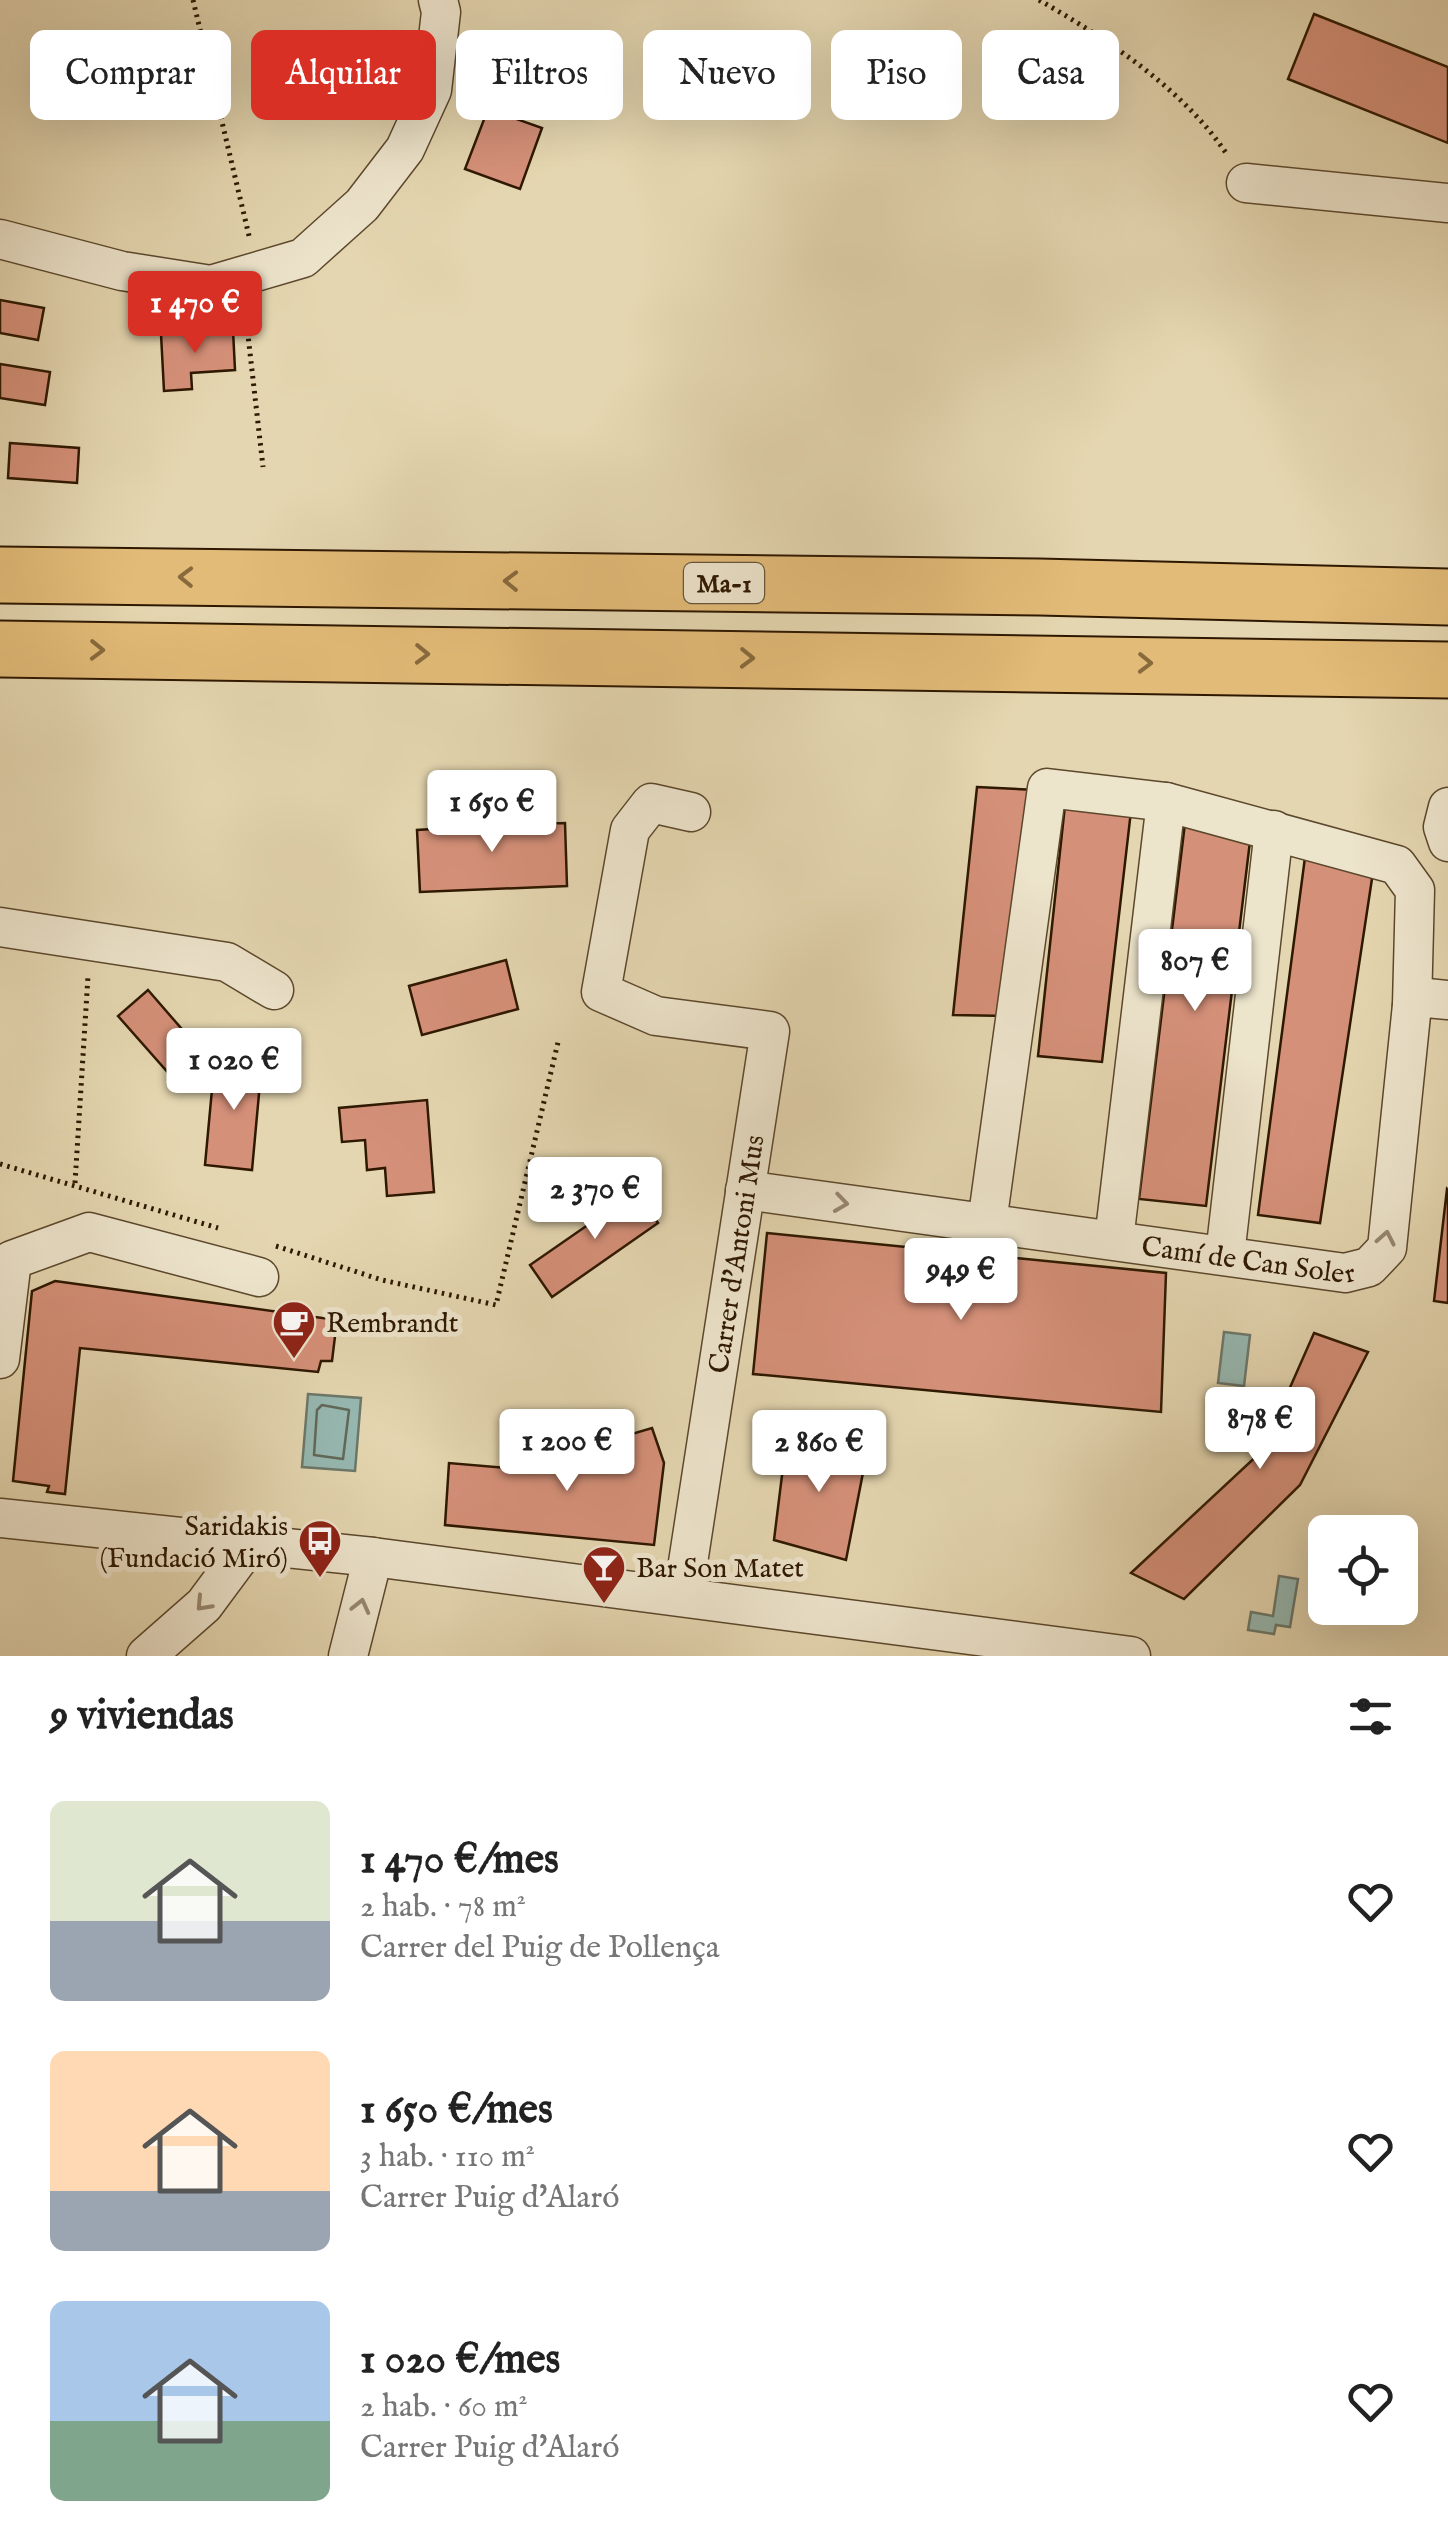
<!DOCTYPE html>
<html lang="es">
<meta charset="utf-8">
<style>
body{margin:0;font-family:"IM FELL English",serif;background:#f2f2f2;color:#222;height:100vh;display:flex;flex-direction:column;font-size:38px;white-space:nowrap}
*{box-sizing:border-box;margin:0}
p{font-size:32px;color:#767676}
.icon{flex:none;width:55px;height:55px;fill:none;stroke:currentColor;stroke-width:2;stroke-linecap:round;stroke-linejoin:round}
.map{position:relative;height:1656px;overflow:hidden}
.side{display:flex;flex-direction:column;background:#fff;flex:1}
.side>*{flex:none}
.hud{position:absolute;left:30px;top:30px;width:1390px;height:90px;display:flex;gap:20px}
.buttons{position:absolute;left:1308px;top:1515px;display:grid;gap:20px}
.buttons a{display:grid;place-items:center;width:110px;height:110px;border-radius:15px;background:#fff;box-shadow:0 10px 40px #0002;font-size:50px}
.price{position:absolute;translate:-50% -85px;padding:0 22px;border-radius:10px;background:#fff;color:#222;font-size:32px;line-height:65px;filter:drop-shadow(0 2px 5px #0008)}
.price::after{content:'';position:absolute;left:50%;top:60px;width:30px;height:22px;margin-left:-15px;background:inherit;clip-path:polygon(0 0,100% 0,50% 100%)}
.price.current{background:#d93025;color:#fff}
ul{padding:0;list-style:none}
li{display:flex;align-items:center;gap:30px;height:250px;padding:0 50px}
li span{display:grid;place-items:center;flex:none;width:280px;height:200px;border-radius:15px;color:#555}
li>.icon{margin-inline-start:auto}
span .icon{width:120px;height:120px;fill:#fffc;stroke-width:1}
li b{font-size:42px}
h2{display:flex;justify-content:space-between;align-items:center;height:120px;padding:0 50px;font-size:42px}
.tag{padding:0 35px;border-radius:15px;background:#fff;box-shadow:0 10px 40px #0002;font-size:35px;line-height:90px}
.tag.current{background:#d93025;color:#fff}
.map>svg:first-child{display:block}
</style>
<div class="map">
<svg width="1448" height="1656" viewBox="0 0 1448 1656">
<rect width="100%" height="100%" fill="#e4d6b0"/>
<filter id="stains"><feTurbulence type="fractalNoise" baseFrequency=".002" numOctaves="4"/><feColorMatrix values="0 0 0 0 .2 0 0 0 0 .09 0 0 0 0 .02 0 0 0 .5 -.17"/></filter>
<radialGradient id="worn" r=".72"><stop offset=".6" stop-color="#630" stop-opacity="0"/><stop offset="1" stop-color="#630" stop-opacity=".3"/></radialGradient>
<g fill="#96b8b1" stroke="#6c786a" stroke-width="2.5">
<path d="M1224,1332L1250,1335L1244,1386L1218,1383Z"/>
<path d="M308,1394L361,1398L355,1471L302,1467Z"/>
<path d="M1279,1576L1298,1579L1290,1627L1276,1625L1274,1634L1248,1630L1251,1612L1273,1616Z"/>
</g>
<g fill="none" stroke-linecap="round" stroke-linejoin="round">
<path stroke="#626858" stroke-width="2.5" d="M322,1405L349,1410L343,1459L314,1455L317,1410Z"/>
</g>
<g fill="#d59079" stroke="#2e1800" stroke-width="2.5">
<path d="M1314,14L1448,67V143L1288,79Z"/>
<path d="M488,109L542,128L520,189L465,169Z"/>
<path d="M0,300L44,308L38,340L0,333Z"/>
<path d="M233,330L235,370L191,373L192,389L164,391L161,334Z"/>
<path d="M0,364L50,372L45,405L0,398Z"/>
<path d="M10,443L79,448L77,483L8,478Z"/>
<path d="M977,787L1036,790L1008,1016L953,1015Z"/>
<path d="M1065,805L1131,811L1102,1062L1038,1056Z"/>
<path d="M508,814L509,825L565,823L567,886L420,892L417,830L450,828V816Z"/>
<path d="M1186,815L1251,833L1206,1206L1139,1199Z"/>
<path d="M1307,842L1373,872L1320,1223L1258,1215Z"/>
<path d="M506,960L518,1009L422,1035L409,986Z"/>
<path d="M148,990L200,1050L171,1076L118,1016Z"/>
<path d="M215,1057L262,1061L252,1170L205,1165Z"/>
<path d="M427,1100L434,1192L387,1196L385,1168L367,1170L365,1140L342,1142L339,1108Z"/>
<path d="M1447,1189L1448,1190V1303L1434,1301Z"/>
<path d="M619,1190L626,1200L637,1192L658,1223L552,1297L530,1265L608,1211L602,1202Z"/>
<path d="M767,1233L1166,1273L1161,1412L753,1374Z"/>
<path d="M55,1281L337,1320L332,1361H321L318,1372L80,1348L65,1494L47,1492L49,1486L13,1481L32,1291Z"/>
<path d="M1314,1333L1368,1352L1300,1485L1184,1599L1131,1573L1262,1451Z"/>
<path d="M652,1428L664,1463L654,1545L445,1525L449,1463L543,1471L573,1465L567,1453Z"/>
<path d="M787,1435L868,1447L846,1560L774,1540Z"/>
</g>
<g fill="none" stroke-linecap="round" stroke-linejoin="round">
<g stroke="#5c482c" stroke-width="41">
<g id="minor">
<path d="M1246,183L1448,203"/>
<path d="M0,239L122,271L211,285L303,258L362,205L405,149L432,90L441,12L438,0"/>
<path d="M1448,807L1443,827L1448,842"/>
<path d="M0,927L227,962L274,990"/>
<path d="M1412,1005L1427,998L1448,1000"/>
<path id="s1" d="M745,1190L1345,1273L1369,1267L1387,1248L1412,1005L1415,890L1397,865L1166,802L1047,788L987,1223"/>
<path d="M1114,1240L1166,802"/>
<path d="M1225,1255L1274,830"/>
<path d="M0,1359L12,1260L89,1232L259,1277"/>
<path d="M0,1518L373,1557L1131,1656"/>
<path id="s2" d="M683,1595L770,1031L656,1016L601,992L630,830L651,803L691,812"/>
<path d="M146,1656L204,1605L250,1543"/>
<path d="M348,1656L373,1557"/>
</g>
</g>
<g stroke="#2e1800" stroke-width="59">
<g id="highway">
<path d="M0,575L1039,587L1448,597"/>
<path d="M0,649L1448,670"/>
</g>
</g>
<g stroke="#2e1800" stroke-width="5" stroke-dasharray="2.5 5" stroke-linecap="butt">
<path d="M193,0L250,240"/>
<path d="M1039,0C1107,39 1185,90 1228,156"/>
<path d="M245,309L263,467"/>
<path d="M0,1164L218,1228"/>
<path d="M75,1183L88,976"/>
<path d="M276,1246L382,1280L496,1305L559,1038"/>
</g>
<use href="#minor" stroke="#ede4cc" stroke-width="38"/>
<use href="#highway" stroke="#e2bb78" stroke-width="55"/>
</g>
<defs><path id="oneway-chevron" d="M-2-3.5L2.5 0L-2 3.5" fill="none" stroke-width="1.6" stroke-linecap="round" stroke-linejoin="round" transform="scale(2.5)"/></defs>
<g stroke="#886a3c">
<use href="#oneway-chevron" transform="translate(186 577) rotate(-179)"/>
<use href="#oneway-chevron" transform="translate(511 581) rotate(-179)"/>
<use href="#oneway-chevron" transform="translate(97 650) rotate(1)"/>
<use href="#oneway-chevron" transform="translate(422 654) rotate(1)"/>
<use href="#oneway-chevron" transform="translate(747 658) rotate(1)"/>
<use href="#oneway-chevron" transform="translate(1145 663) rotate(1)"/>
</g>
<g stroke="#978870">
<use href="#oneway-chevron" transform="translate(841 1203) rotate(8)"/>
<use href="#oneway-chevron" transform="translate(1386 1238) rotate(-79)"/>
<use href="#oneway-chevron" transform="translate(203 1604) rotate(133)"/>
<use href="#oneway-chevron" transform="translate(361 1606) rotate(-76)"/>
</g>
<defs>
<g id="cafe-pin" transform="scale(2.25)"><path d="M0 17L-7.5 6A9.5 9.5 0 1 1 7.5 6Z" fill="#8f2418" stroke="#ede4cc"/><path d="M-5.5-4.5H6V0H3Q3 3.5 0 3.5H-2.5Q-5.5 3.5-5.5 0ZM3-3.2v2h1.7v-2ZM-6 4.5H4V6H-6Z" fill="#fff"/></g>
<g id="bus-pin" transform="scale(2.25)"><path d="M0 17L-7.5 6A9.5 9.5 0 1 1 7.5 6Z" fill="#8f2418" stroke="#ede4cc"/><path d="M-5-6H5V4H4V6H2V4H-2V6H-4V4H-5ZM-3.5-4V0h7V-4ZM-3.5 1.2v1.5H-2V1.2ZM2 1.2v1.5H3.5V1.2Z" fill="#fff"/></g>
<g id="bar-pin" transform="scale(2.25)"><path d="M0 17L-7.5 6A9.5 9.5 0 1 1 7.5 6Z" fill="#8f2418" stroke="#ede4cc"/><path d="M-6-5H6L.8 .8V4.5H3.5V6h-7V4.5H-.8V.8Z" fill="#fff"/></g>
</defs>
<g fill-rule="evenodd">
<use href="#cafe-pin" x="294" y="1322"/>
<use href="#bus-pin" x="320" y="1541"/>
<use href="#bar-pin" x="604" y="1567"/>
</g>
<g text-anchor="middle" stroke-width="10" stroke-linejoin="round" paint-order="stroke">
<rect fill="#ede4cc" stroke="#67553d" stroke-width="2.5" x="684" y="563" width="80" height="40" rx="8"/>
<g font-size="25" font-weight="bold" fill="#2e1800">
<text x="724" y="592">Ma-1</text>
</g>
<g font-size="28" fill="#2e1800" stroke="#ede4cc">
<text dy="10" stroke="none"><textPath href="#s2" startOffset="345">Carrer d'Antoni Mus</textPath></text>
<text dy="10" stroke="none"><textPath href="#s1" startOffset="508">Camí de Can Soler</textPath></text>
</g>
<g font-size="28" fill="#2e1800" stroke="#ede4cc" text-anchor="start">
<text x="326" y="1332">Rembrandt</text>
<text x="288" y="1535" text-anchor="end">Saridakis<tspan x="288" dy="32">(Fundació Miró)</tspan></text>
<text x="636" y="1577">Bar Son Matet</text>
</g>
</g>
<rect width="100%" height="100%" filter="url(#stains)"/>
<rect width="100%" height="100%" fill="url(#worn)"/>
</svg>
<div class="buttons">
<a><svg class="icon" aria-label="locate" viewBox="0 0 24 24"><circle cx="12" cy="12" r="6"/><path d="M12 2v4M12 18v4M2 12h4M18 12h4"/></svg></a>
</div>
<b class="price current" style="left:195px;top:356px">1 470 €</b>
<b class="price" style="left:492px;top:855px">1 650 €</b>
<b class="price" style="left:1195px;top:1014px">807 €</b>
<b class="price" style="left:234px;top:1113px">1 020 €</b>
<b class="price" style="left:595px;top:1242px">2 370 €</b>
<b class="price" style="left:961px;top:1323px">949 €</b>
<b class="price" style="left:1260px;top:1472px">878 €</b>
<b class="price" style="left:567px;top:1494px">1 200 €</b>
<b class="price" style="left:819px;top:1495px">2 860 €</b>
<div class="hud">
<a class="tag">Comprar</a>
<a class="tag current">Alquilar</a>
<a class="tag">Filtros</a>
<a class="tag">Nuevo</a>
<a class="tag">Piso</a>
<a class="tag">Casa</a>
</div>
</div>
<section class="side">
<h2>9 viviendas<svg class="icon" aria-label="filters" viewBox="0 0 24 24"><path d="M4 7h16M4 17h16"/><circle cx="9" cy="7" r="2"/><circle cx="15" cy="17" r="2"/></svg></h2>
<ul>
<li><span style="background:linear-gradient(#dfe7d0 60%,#9aa5b1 0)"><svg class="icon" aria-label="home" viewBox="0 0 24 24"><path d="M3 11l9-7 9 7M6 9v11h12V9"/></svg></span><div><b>1 470 €/mes</b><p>2 hab. · 78 m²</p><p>Carrer del Puig de Pollença</p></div><svg class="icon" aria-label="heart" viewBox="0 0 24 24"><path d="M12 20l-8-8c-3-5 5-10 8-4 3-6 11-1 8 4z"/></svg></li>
<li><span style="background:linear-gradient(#ffd9b3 70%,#9aa5b1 0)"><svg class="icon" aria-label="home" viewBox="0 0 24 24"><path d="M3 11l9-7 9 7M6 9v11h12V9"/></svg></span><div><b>1 650 €/mes</b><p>3 hab. · 110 m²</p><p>Carrer Puig d'Alaró</p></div><svg class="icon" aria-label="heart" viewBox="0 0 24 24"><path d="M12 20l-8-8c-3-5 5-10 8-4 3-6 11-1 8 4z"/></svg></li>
<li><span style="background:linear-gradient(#a9c7e8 60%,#7fa58c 0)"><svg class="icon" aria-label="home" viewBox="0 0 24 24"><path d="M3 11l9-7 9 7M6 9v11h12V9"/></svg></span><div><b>1 020 €/mes</b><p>2 hab. · 60 m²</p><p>Carrer Puig d'Alaró</p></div><svg class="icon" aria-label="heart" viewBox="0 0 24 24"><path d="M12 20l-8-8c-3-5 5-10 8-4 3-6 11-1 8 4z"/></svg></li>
</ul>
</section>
